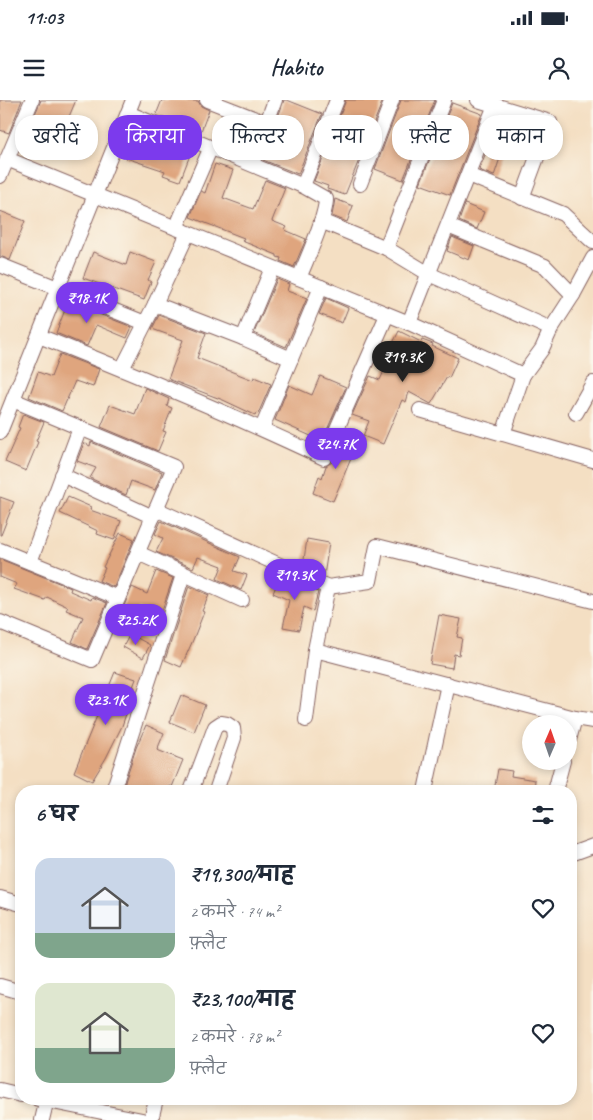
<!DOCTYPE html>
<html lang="hi">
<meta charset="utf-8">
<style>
body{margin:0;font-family:Caveat,"Playpen Sans Deva",sans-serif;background:#f2f2f3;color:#1f2937;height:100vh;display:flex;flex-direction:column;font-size:19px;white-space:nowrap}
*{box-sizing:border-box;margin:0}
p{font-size:16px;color:#747a83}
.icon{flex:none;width:28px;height:28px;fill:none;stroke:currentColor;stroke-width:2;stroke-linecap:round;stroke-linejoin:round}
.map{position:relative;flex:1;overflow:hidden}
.sheet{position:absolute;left:15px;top:685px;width:562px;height:320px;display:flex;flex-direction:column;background:#fff;border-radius:20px;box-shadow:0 2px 8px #0003}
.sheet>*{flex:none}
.top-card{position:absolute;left:15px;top:15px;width:564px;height:45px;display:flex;gap:10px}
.needle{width:32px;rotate:2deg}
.tools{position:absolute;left:522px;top:615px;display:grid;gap:10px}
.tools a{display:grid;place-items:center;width:55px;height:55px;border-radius:50%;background:#fff;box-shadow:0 2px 8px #0003;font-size:25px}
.price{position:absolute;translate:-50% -42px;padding:0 11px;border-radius:18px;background:#7c3aed;color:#fff;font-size:16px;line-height:32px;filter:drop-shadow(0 1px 2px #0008)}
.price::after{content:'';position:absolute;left:50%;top:30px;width:15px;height:11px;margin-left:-8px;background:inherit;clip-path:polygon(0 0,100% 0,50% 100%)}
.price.current{background:#222;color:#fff}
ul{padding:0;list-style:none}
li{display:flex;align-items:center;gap:15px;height:125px;padding:0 20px}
li span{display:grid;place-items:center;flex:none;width:140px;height:100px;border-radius:15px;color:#555}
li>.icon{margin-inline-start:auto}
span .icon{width:60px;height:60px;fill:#fffc;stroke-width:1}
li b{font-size:21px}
h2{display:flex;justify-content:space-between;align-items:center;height:60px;padding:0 20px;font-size:21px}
.tag{padding:0 18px;border-radius:20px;background:#fff;box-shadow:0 2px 8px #0003;font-size:18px;line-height:45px}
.tag.current{background:#7c3aed;color:#fff}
.status{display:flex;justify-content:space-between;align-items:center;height:35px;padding:0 25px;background:#fff;direction:ltr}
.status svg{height:14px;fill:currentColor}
header{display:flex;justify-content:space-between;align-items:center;height:65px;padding:0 20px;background:#fff;font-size:22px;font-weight:700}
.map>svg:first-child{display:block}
</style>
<div class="status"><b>11:03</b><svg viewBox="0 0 49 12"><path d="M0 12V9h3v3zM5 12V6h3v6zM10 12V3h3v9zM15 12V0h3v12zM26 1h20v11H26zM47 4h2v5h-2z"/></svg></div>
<header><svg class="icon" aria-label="menu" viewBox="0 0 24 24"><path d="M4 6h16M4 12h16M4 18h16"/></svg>Habito<svg class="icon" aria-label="person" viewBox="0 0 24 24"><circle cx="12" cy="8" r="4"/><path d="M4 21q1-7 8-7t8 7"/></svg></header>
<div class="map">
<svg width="593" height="1020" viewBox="0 0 593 1020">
<rect width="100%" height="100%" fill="#fbf7ec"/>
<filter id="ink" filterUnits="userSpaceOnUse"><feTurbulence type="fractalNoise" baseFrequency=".02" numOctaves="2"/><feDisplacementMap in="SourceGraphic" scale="10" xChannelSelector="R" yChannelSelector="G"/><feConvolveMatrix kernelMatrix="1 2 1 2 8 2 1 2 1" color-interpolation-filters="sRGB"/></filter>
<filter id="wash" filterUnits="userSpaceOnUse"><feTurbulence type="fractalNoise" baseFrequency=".0096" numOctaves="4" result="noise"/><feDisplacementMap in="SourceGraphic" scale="20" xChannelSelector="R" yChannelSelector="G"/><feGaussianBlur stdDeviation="1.12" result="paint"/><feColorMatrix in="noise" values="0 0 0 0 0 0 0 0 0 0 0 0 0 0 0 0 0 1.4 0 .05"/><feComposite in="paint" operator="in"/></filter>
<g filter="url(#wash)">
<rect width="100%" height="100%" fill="#f4dfc3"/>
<g id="blocks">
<g fill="#dfa57e">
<path d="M0,0H22L9,33L0,30Z"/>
<path d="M41,0H76L60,38L30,26Z"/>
<path d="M162,0L198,1L201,6L209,10L201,31L170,18L169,20L156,15Z"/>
<path d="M284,0H287L322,14L298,74L263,60Z"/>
<path d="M346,0H383L345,95L327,89L328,86L314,81Z"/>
<path d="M401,0H435L403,80L375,69Z"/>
<path d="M452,3L482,14L450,95L420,84Z"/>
<path d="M518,21L536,27L528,44L511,36Z"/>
<path d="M246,25L255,29L250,43L241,39Z"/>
<path d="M137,27L157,35L155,42L190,55L180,81L163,75L165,71L126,58Z"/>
<path d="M493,35L506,40L494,76L479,70Z"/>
<path d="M215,64L233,70L223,98L253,109L265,80L285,88L272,121L287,127L285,130L306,139L294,167L280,161L281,158L277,157V155L242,141L244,138L190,117L201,91L205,93Z"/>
<path d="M335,99L353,106L347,122L332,116Z"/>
<path d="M465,104L484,112L477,129L459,121Z"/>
<path d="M0,111L25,121L10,160L0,156Z"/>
<path d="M452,137L474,146L469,160L447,151Z"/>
<path d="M93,152L126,165L130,152L156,162L148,180L151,182L144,200L83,178Z"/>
<path d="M277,179L289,184L287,191L307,198L286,247L254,233Z"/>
<path d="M326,198L348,208L342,223L319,214Z"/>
<path d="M68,202L132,227L127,238L96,225L87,246L56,233Z"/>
<path d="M159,215L206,233L197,258L253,280L254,277L271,284L258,314L256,313L255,315L223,300L168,279L183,240L152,229Z"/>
<path d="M399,231L421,242L422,240L433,244L432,246L458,258L449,278L447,277L431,304L409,292L406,302L402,300L383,344L363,336L369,321L352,315L370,276L380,280L394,249L391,247Z"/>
<path d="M60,254L99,269L93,287L75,281L62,311L29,297L38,272L51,277Z"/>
<path d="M320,276L346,287L322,341L275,320L289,285L312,295Z"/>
<path d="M145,288L169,299L167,306L172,308L163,331L166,332L158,351L101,327L110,305L135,314Z"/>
<path d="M23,314L44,322L36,341L38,342L26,371L5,362L20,328L18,327Z"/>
<path d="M343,335L358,342L333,401L313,393L319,376L322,378L326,366L332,362Z"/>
<path d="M91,342L162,372L155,390L131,381L126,395L90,378L96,368L77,361L84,343L90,346Z"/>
<path d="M0,397L14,402L1,435H0Z"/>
<path d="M68,397L91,407L90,410L121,421L114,440L97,434L98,431L60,413Z"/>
<path d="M161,421L240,457L234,471L247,475L241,490L217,479L222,466L198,457L193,468L156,452L163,438L155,434Z"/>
<path d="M120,433L134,439L114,487L99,481L105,468L103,467Z"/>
<path d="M307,439L329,443L324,476L303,466Z"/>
<path d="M0,459L71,488L70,491L91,500L92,497L107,503L87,549L72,542L83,517L66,510L68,507L47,497L45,500L14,489L17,484L0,477Z"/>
<path d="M156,471L173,478L160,516L139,508L131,526L118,520L132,487L147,494Z"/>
<path d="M281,475L318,492L313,511L304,507L299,530L283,527L289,500L273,493Z"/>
<path d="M189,486L209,495L202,511L204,512L193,540L181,567L165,560Z"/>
<path d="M439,515L461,519L457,537L462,538L459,555L454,554L452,568L430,564Z"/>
<path d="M130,534L150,545L143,558L123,547Z"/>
<path d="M115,572L136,579L133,587H135L122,626L106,658L92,681L74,672Z"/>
<path d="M181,595L205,605L194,632L170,622Z"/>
<path d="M146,625L164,633L157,650L183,660L172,687L170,686L168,691H122L136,648Z"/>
<path d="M498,669L512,671L511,676L535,680L534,691H494Z"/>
</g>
</g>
</g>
<g filter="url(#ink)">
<use href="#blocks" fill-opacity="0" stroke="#866260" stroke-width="1"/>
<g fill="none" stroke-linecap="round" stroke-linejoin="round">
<g stroke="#866260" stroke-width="16">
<g id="minor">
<path d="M207,0L266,23"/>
<path d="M478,0L550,22L522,98"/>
<path d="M128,13L303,86L326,99C326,117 307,159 299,178"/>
<path d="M7,59L409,223L523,275L503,334"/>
<path d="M252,64L275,0"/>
<path d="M468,75L563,114L593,142"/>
<path d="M0,76L32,0"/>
<path d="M360,84L392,0"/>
<path d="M303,86L337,0"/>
<path d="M321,121L386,148L429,174L551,229"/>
<path d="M448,126L545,166L573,195"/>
<path d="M176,128L211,47"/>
<path d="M386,148L444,0"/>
<path d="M0,165L145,223"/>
<path d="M155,204L243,238L291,259"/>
<path d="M409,223L495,5"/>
<path d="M39,236C135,274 231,314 324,358L387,215"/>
<path d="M243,238L272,168"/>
<path d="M122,269L155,204L188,133"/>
<path d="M523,275L542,249L551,229L573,195L593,158"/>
<path d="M420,310L593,360"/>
<path d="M576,313L593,283"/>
<path d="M262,328L321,187"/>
<path d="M0,332L133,0"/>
<path d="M62,375L153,417"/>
<path d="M156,409L328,487L315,550L575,618L593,621"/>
<path d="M0,450L118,498"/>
<path d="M138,453L242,500"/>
<path d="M30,462L80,328"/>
<path d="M328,487L370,481L377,446L593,501"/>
<path d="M0,522L92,560L174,367L13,300"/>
<path d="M306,620L315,550"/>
<path d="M569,640L575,618"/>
<path d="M113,691L183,475"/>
<path d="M191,691L215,627L221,623L227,624L233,628L234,638L216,691"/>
<path d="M425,691L448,584"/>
<path d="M555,691L563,661"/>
<path d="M571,754L593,746"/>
<path d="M0,798L21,804"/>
<path d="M0,886L21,892"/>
<path d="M0,990L21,995"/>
<path d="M38,999L142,1020"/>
<path d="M42,1020L47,999"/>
<path d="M151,1020L156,999"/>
</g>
</g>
<use href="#minor" stroke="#fff" stroke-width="14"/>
</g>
</g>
</svg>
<div class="tools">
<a><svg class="needle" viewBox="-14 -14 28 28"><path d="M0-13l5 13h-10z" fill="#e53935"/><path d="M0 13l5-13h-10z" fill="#747a83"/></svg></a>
</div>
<b class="price" style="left:87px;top:224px">₹18.1K</b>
<b class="price current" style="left:403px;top:283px">₹19.3K</b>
<b class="price" style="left:336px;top:370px">₹24.7K</b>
<b class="price" style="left:295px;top:501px">₹19.3K</b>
<b class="price" style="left:136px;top:546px">₹25.2K</b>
<b class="price" style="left:106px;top:626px">₹23.1K</b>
<div class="top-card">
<a class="tag">खरीदें</a>
<a class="tag current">किराया</a>
<a class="tag">फ़िल्टर</a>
<a class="tag">नया</a>
<a class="tag">फ़्लैट</a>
<a class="tag">मकान</a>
</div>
<section class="sheet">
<h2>6 घर<svg class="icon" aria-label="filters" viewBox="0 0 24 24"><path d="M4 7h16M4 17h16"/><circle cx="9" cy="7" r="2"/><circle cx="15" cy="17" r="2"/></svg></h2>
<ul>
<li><span style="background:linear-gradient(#c9d6e8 75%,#7fa58c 0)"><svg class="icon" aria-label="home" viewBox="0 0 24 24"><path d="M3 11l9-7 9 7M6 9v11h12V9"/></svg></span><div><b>₹19,300/माह</b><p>2 कमरे · 74 m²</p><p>फ़्लैट</p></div><svg class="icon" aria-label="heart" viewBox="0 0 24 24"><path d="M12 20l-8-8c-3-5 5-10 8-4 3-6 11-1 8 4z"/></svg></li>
<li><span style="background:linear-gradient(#dfe7d0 65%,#7fa58c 0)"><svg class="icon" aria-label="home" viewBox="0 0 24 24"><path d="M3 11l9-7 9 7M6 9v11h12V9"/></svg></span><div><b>₹23,100/माह</b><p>2 कमरे · 78 m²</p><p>फ़्लैट</p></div><svg class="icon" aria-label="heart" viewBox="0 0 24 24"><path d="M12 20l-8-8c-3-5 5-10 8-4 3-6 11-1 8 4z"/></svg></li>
</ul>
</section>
</div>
